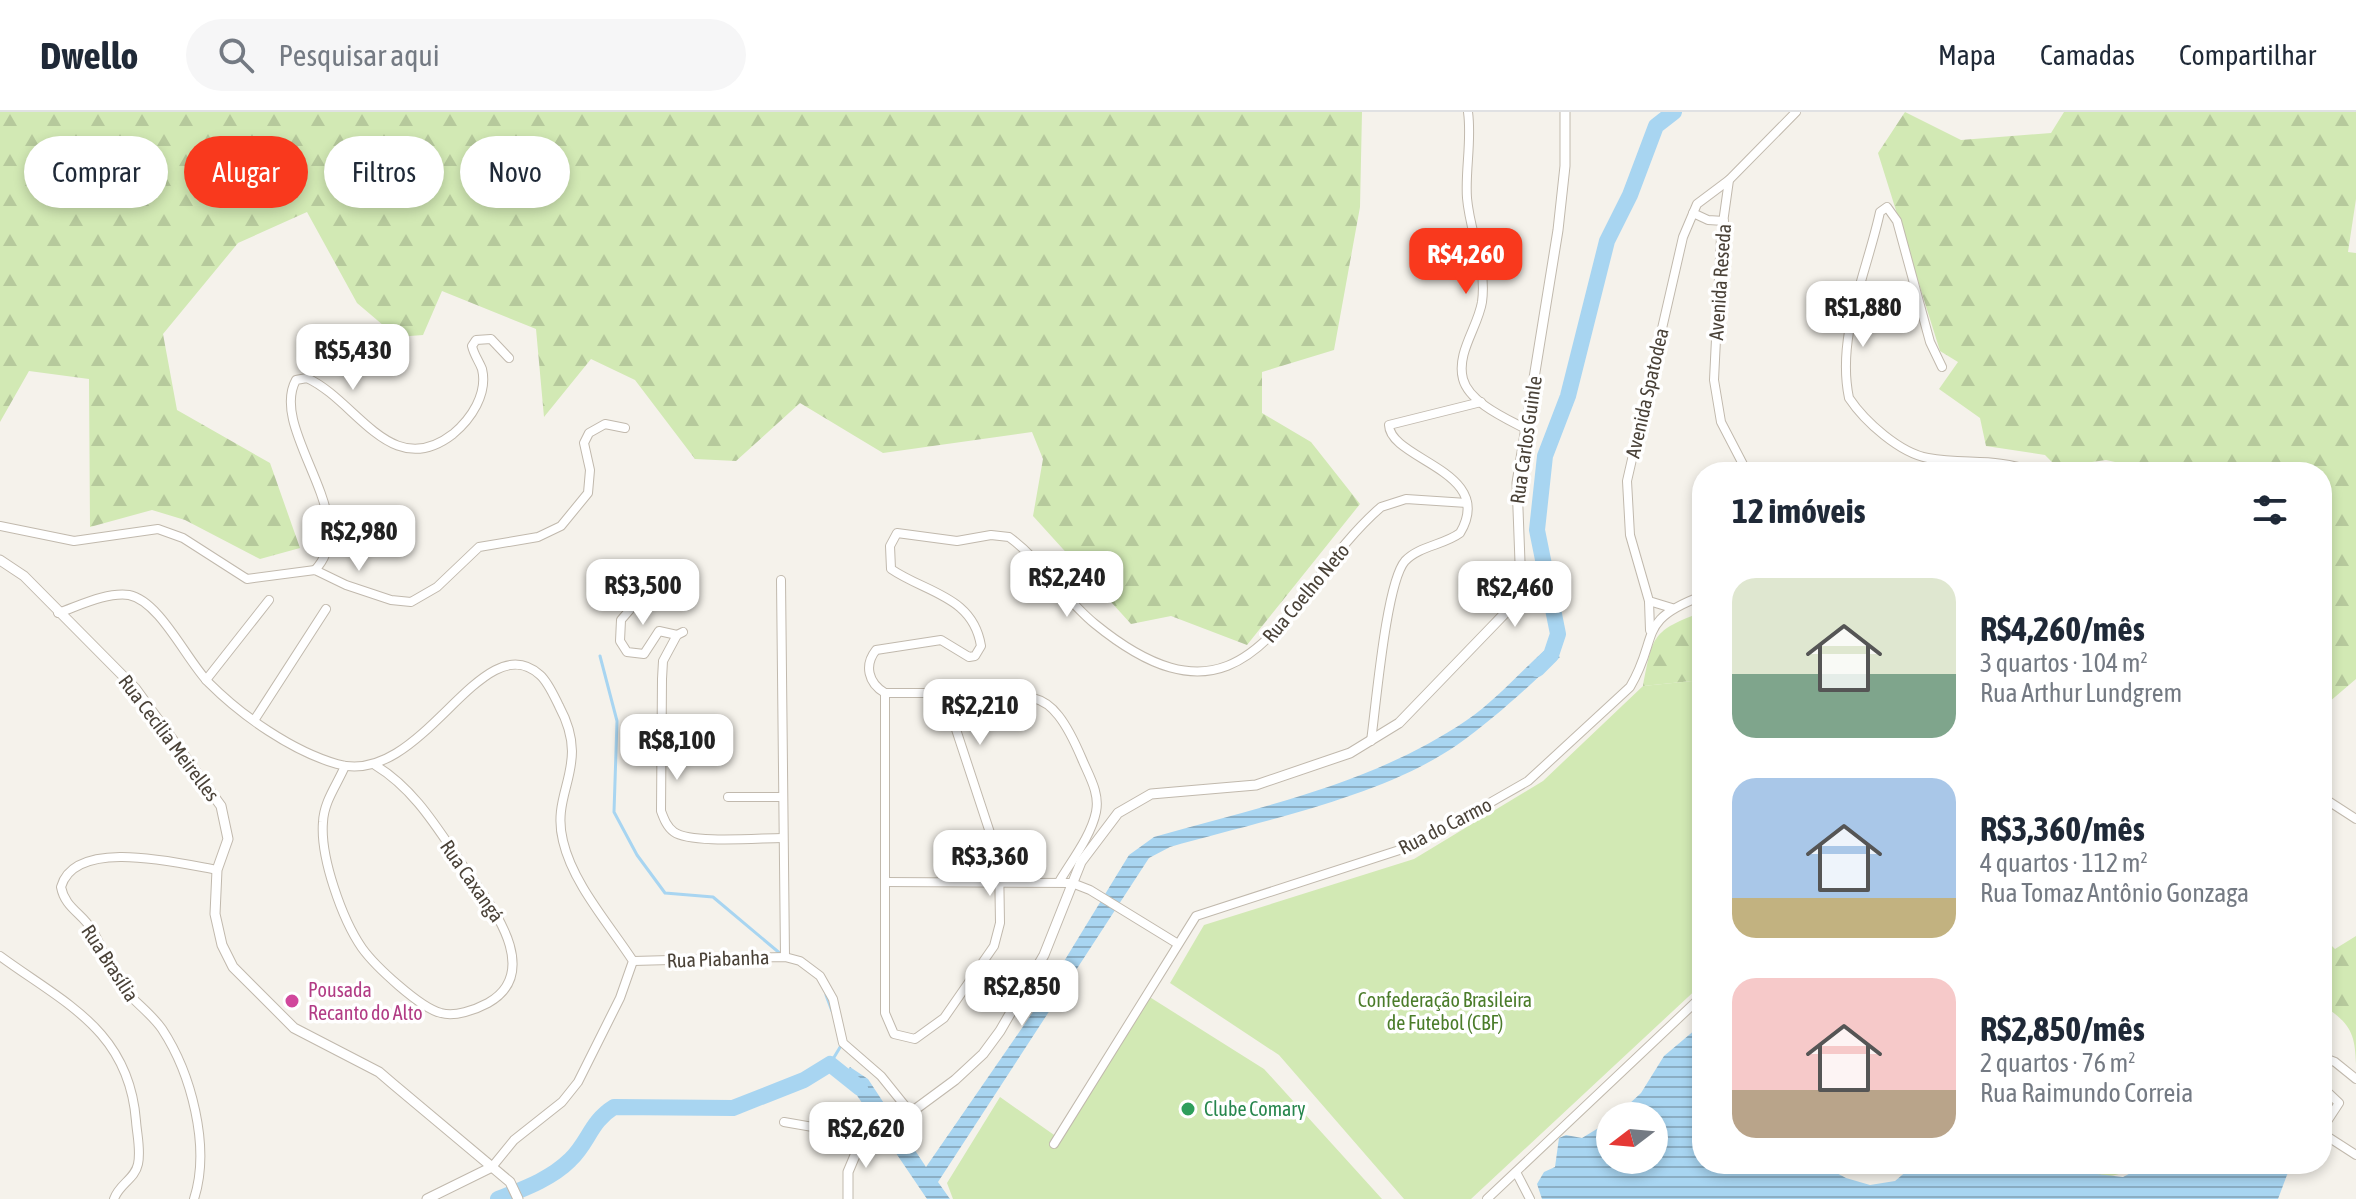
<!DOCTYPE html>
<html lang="pt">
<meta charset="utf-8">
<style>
body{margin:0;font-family:"Asap Condensed",sans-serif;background:#f6f6f7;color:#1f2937;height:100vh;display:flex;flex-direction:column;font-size:30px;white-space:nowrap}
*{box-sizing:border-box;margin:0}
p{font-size:26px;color:#747a83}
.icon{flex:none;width:44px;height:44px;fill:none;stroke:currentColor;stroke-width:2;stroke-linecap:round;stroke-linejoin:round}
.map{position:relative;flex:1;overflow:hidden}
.panel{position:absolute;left:1692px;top:350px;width:640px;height:712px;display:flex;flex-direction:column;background:#fff;border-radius:32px;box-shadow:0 4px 12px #0003}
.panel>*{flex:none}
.top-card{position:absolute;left:24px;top:24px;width:760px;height:72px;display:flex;gap:16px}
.needle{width:52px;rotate:254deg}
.controls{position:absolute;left:1596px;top:990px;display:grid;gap:16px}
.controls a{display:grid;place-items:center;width:72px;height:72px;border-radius:50%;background:#fff;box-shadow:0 4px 12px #0003;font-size:40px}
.price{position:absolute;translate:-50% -68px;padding:0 18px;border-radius:16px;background:#fff;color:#222;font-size:26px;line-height:52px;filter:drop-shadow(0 2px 4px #0008)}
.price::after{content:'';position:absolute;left:50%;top:48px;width:24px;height:18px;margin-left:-12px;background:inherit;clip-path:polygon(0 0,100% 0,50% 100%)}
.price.on{background:#f9391d;color:#fff}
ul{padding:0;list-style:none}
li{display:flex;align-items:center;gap:24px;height:200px;padding:0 40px}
li span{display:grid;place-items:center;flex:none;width:224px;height:160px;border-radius:24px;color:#555}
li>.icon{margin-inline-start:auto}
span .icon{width:96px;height:96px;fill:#fffc;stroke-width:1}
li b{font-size:34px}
h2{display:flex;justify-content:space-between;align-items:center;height:96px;padding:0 40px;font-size:34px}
.tag{padding:0 28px;border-radius:36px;background:#fff;box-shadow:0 4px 12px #0003;font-size:28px;line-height:72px}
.tag.on{background:#f9391d;color:#fff}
header{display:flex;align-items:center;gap:48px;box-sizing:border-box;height:112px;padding:0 40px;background:#fff;border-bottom:2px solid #e0e1e3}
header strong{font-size:38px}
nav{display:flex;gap:44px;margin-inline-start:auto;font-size:28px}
.search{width:560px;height:72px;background:#f6f6f7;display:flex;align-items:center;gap:20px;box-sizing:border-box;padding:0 28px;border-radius:44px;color:#747a83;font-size:30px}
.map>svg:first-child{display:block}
</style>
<header>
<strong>Dwello</strong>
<div class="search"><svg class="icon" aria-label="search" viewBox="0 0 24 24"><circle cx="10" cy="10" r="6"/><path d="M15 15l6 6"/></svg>Pesquisar aqui</div>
<nav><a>Mapa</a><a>Camadas</a><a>Compartilhar</a></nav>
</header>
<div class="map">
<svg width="2356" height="1087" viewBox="0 0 2356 1087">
<defs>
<pattern id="forest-firs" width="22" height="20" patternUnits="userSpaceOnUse" patternTransform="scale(2)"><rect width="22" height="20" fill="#d2e9b4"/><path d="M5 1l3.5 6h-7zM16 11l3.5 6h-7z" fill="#b6c99c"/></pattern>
<pattern id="water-rules" width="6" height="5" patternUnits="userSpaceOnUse" patternTransform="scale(2)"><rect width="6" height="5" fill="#a8d5f1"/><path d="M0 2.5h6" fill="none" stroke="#8baec4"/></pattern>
</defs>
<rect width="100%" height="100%" fill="#f5f2eb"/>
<g fill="url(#forest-firs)">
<path d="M0,0H1362L1360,95L1334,238L1262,260V301L1311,330L1360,392L1247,533L1171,504L1131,512L1033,404L1043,347L1032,320L883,341L800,291L736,349L695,347L635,268L591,247L544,305L536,217L442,179L423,223L397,225L357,191L307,100L238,131L163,222L177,298L270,351L300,436L260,447L185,408L152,398L90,415L89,267L29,259L0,310Z"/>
<path d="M1905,0L1961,28L2051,21L2064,0H2356V87L2348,140L2356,141V567L2322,596V360H2136L2133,354L2106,348L2057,355L2045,343L1986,334L1980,306L1939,277L1958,250L1940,239L1878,41Z"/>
<path d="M1702,500V568L1643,574C1653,523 1652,519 1702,500Z"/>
<path d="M2322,824L2335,837L2356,824V952C2355,925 2352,913 2328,897L2322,916Z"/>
<path d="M2032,1052H2137C2107,1077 2065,1060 2032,1052Z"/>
</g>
<g fill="#d2e9b4">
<path d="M1702,568V872L1471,1087H1404L1279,943L1170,871L1204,813L1414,747L1543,669L1643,574Z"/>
<path d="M1148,884L1264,957L1382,1087H953L947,1071L1000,985L1057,1025Z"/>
</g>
<g fill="url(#water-rules)">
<path d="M1545,538L1560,545C1527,576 1494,607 1457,633C1380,686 1260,709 1170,735L1149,746L938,1070L950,1087H927L856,982L840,967L850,955L868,967L926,1055L1033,900L1129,743L1154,725C1263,694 1373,672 1467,608C1495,589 1519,561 1545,538Z"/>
<path d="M1702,912V1052H1820L1846,1066L1870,1073L1895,1069L1915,1052H2052L2088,1061L2123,1065L2148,1052H2286L2290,1055L2278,1087H1542L1537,1072L1544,1060L1555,1055L1559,1026L1566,1023L1582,1026L1610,1009V1048H1654V1004H1616L1641,981L1664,944Z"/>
</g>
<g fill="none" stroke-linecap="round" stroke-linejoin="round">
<g stroke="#a8d5f1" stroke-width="3">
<path d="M600,544L617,609L614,700L637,743L665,781L713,785L782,843"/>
<path d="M826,883L832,899"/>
<path d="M830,952L842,932"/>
</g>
<g stroke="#a8d5f1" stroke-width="16">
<path d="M1537,557L1551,543L1558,522L1537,418L1545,344L1568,284L1607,129L1630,83L1656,14L1674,0"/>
<path d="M498,1087C523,1077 551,1067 570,1048C589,1030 590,1010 614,995L733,996L804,968L830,952L860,976"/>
</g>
<g stroke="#c1b9ad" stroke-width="10">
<g id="minor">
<path d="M1468,0C1472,29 1465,58 1467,86C1470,122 1487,153 1482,190C1478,215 1456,241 1463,267C1469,290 1505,306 1524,316"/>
<path d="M1693,101L1708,108L1724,109"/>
<path d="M1942,255L1930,230L1897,109L1887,95L1880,100C1867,160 1836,224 1849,286C1865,310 1900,341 1928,346C1966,353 1995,345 2034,360"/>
<path d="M1747,360L1721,310L1714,268L1721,125L1729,68L1796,0"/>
<path d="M0,414L74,429L158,417L183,426L247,467L315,458L346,473L391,488L411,490L437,475L479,435L538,425L561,414L588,381L590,358L584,331L589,321L605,312L625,316"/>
<path d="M315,458C364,406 268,318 296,268L307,266C357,289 391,370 453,322C471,307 488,282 482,257C479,249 474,243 472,234L476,228L491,227L509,246"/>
<path d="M781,468L785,845"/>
<path d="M639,487L621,508L620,529L627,540L644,542L659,519L677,523"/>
<path d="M1649,489L1650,518"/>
<path d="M1672,496L1649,489L1630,423L1627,369L1683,125L1697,92L1729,68"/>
<path d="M58,501C79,494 106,480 129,483C160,489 187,549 209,571C242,604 292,639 337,652C422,677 481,510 540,563C548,570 554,584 559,594C592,655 550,678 563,729C573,772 609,812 633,849L620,886L578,970L562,990L514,1028L492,1055"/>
<path d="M683,520L677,523L663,549L662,567L661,699C664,707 667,715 674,720C691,732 759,726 782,726"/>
<path d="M206,568L269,488"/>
<path d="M885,581C868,571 864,553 876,538L941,528L969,545L975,544L981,534C973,484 926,481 891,457L890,434L897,421L957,429L991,423L1009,425C1042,449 1063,486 1095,512C1252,640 1285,478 1381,395L1406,387L1467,391"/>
<path d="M885,581H940L945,584L999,748L1000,811L994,834L944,906L915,927L894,922L885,901Z"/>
<path d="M255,607L326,497"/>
<path d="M954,607C1027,578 1048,567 1082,647C1089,664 1100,681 1096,700C1091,724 1072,748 1059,770"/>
<path d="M1371,629C1376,594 1386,471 1405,449C1419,434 1444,433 1460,421C1497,359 1390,348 1389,313L1481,290"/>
<path d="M345,654C337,673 324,689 323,710C320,745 342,807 362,836C375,854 420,896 441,901C455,905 475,898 488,891C538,863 500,805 476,772C444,729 421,681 375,653"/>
<path d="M728,685H782"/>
<path d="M2322,685L2356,707"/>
<path d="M885,770L1072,771L1090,778L1178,832"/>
<path d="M0,844C64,891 129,918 136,1009C137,1023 141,1038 138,1052C135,1067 119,1072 114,1087"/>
<path d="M633,849L785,845L800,849L820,864L833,887L843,931L881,964L910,1000"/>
<path d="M2322,945L2335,950L2356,967"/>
<path d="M2322,975L2339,991L2324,1014L2325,1023L2356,1043"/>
<path d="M784,1010L830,1018L856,1041"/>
<path d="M1054,1032L1196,804L1418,732L1528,669L1630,575C1660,525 1635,509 1702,484"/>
<path d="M1516,1060L1530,1087"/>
<path d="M194,1087C211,1035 191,961 162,917C151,901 132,888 120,873C108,856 103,835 92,818C82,801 65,796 61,775C75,725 178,751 217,758"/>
<path d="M1487,1087L1702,884"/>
</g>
</g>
<g stroke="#c1b9ad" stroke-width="11">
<g id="tertiary">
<path d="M0,448L24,464L135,576L221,694L228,727L217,758L215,802L222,833L233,855L294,916L379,960L393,972L510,1070L518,1087"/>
<path d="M427,1087L492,1055"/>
<path d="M848,1087V1060L856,1041L955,968L983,942L1000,919L1044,843L1081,750L1118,701L1151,682L1256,673L1350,641L1399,611L1511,495L1520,450L1517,371L1558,118L1565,54V0"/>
</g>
</g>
<use href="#minor" stroke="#fff" stroke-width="8"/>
<use href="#tertiary" stroke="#fff" stroke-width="9"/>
</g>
<circle fill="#d1479c" stroke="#fff" stroke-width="3" cx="292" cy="889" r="8"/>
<circle fill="#2e9e5b" stroke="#fff" stroke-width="3" cx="1188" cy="997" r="8"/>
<g text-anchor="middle" stroke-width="7" stroke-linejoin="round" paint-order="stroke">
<g font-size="20" fill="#4a4238" stroke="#fff">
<text transform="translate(1720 170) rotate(-86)" y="7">Avenida Reseda</text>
<text transform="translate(1647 281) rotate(-77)" y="7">Avenida Spatodea</text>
<text transform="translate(1526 328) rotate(-82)" y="7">Rua Carlos Guinle</text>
<text transform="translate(1306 481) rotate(-50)" y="7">Rua Coelho Neto</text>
<text transform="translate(169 626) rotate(53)" y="7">Rua Cecília Meirelles</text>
<text transform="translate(1445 714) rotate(-27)" y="7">Rua do Carmo</text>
<text transform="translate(472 769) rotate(55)" y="7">Rua Caxangá</text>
<text transform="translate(718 847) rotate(-2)" y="7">Rua Piabanha</text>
<text transform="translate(110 851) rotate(57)" y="7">Rua Brasília</text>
</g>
<g font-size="20" fill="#b23c85" stroke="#fff" text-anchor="start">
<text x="308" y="885">Pousada<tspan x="308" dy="23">Recanto do Alto</tspan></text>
</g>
<g font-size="20" fill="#4b7c2a" stroke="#fff">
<text x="1445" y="895">Confederação Brasileira<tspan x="1445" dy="23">de Futebol (CBF)</tspan></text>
</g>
<g font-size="20" fill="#27864d" stroke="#fff" text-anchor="start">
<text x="1204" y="1004">Clube Comary</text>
</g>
</g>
</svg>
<div class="controls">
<a><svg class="needle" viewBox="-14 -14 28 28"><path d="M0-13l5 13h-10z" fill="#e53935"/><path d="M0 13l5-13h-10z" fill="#747a83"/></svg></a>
</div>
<b class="price on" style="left:1466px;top:184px">R$4,260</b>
<b class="price" style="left:1863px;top:237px">R$1,880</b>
<b class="price" style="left:353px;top:280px">R$5,430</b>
<b class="price" style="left:359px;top:461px">R$2,980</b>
<b class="price" style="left:1067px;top:507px">R$2,240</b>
<b class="price" style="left:643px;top:515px">R$3,500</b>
<b class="price" style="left:1515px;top:517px">R$2,460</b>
<b class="price" style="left:980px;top:635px">R$2,210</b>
<b class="price" style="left:677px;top:670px">R$8,100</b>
<b class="price" style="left:990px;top:786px">R$3,360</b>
<b class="price" style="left:1022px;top:916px">R$2,850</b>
<b class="price" style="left:866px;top:1058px">R$2,620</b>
<div class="top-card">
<a class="tag">Comprar</a>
<a class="tag on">Alugar</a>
<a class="tag">Filtros</a>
<a class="tag">Novo</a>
</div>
<section class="panel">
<h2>12 imóveis<svg class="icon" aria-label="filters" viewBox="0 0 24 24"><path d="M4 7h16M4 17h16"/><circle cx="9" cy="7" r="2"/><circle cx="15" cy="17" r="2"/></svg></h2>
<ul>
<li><span style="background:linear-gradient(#dfe7d0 60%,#7fa58c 0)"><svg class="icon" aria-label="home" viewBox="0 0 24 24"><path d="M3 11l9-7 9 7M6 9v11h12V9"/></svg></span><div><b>R$4,260/mês</b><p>3 quartos · 104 m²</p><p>Rua Arthur Lundgrem</p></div></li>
<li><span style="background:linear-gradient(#a9c7e8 75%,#c2b280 0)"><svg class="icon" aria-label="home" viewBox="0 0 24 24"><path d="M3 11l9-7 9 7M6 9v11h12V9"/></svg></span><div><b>R$3,360/mês</b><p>4 quartos · 112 m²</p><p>Rua Tomaz Antônio Gonzaga</p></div></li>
<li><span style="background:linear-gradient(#f6c9c9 70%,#b9a48a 0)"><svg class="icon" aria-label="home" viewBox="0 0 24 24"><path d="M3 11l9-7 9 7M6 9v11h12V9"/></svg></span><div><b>R$2,850/mês</b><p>2 quartos · 76 m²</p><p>Rua Raimundo Correia</p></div></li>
</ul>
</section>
</div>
